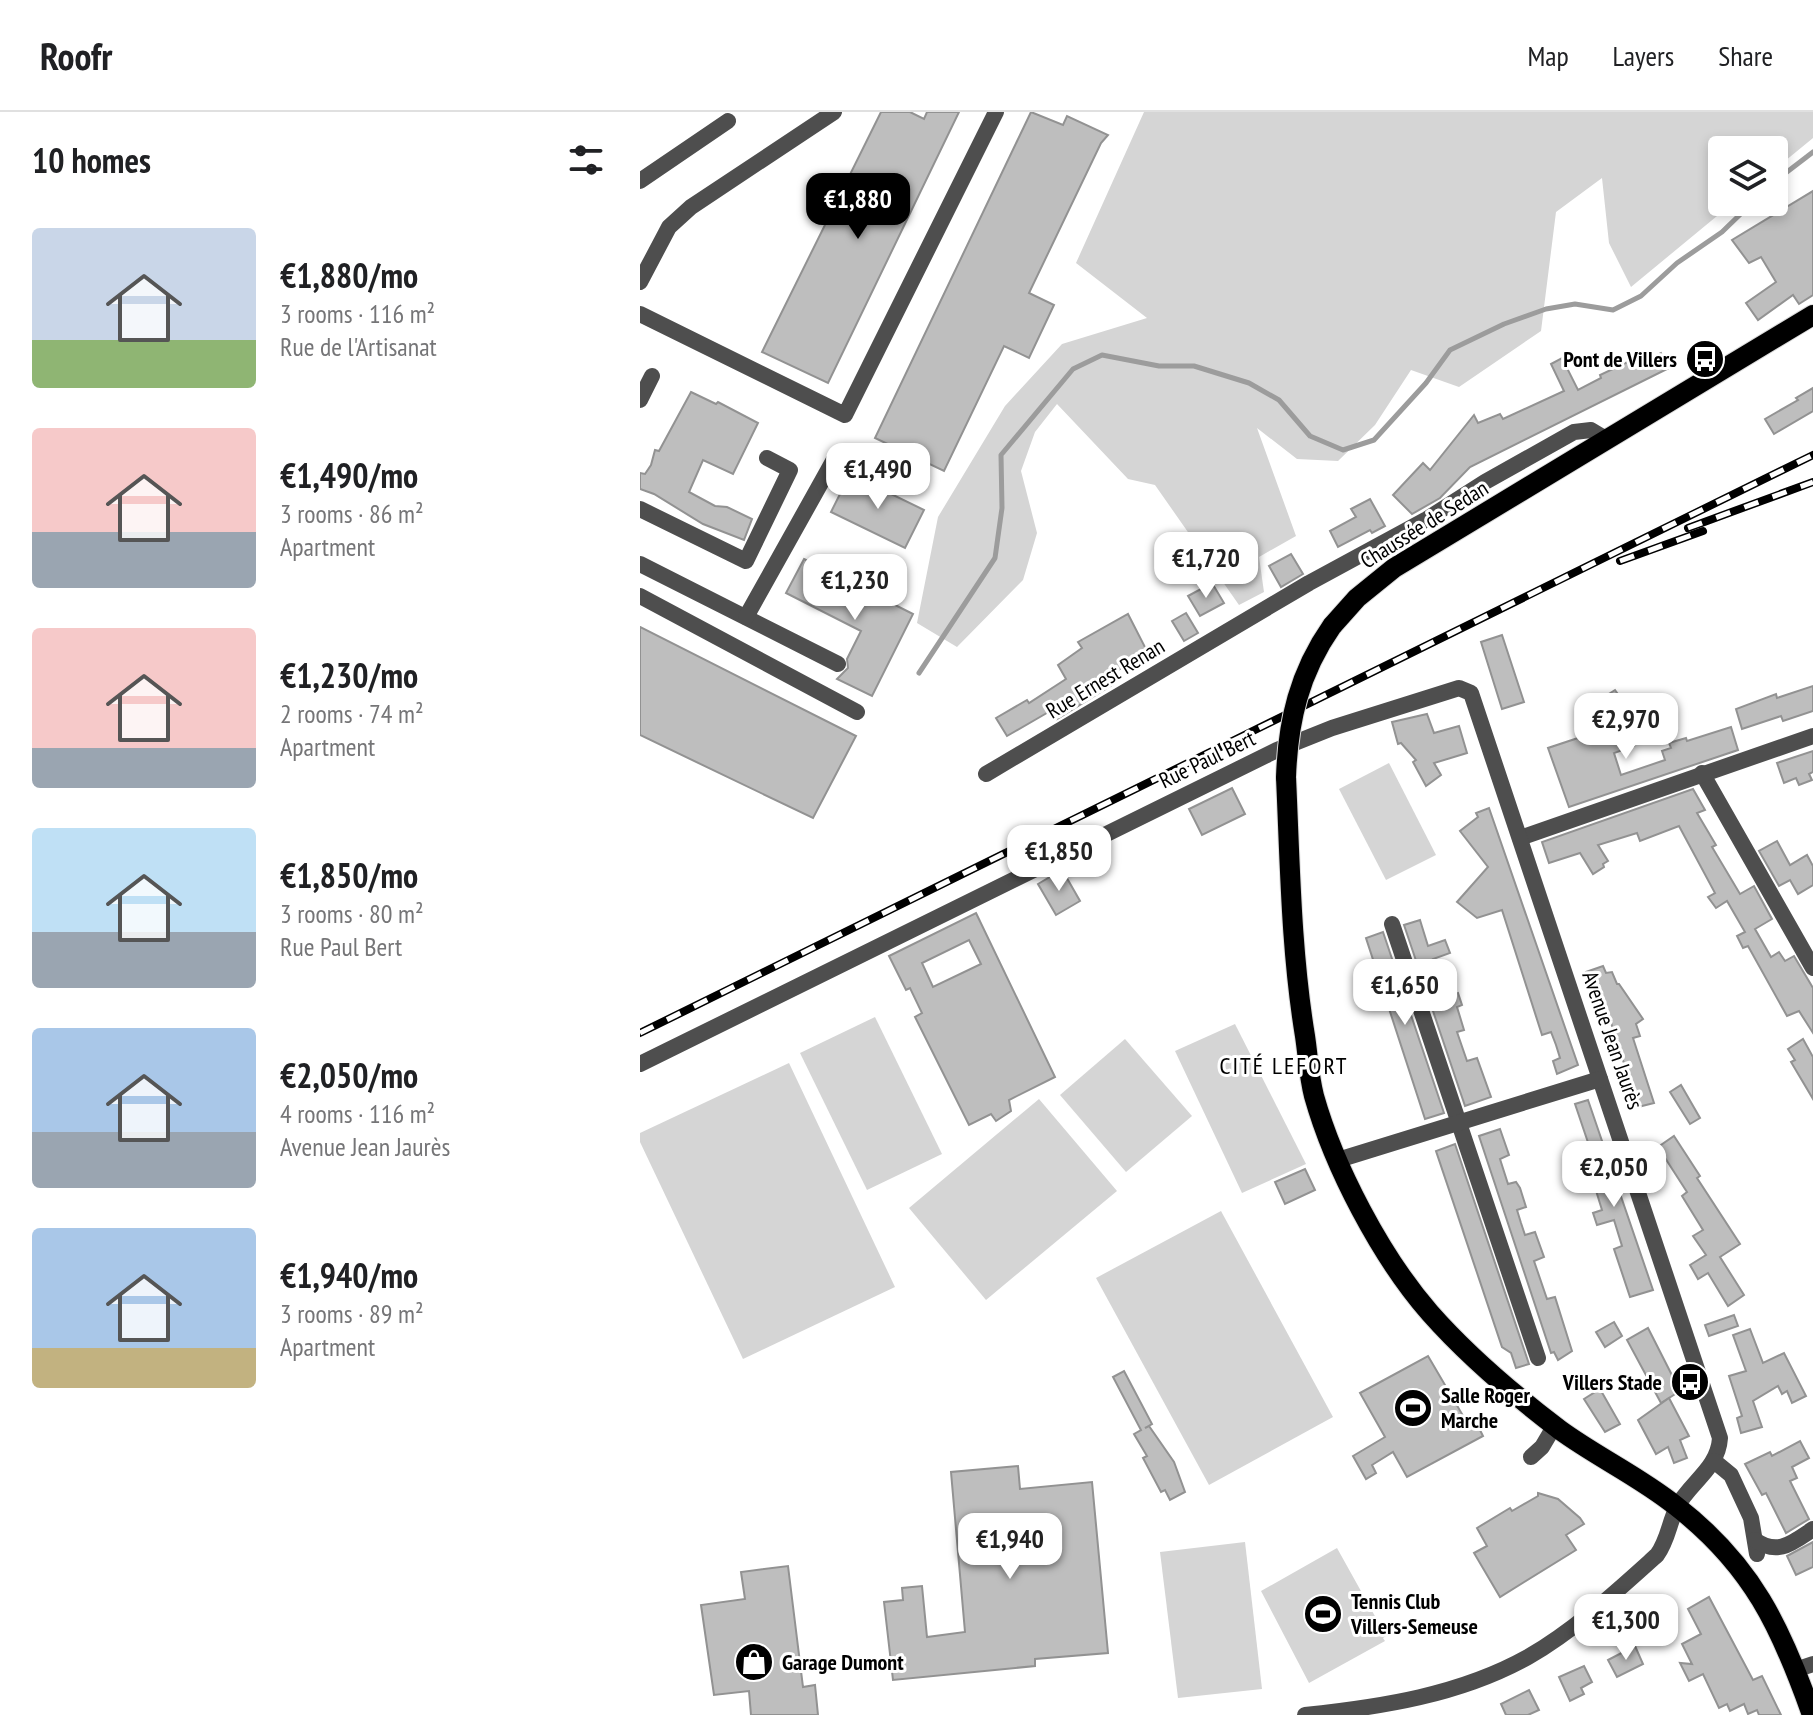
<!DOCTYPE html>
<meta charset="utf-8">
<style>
body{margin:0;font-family:"PT Sans Narrow",sans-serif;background:#f2f2f2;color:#202124;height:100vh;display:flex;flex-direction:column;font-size:30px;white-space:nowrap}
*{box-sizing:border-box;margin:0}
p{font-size:26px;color:#757577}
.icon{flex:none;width:44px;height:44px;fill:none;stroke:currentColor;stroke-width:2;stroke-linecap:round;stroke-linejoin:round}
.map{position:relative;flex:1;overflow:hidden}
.panel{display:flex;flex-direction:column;background:#fff;width:640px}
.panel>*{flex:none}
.controls{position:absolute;left:1068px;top:24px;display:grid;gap:16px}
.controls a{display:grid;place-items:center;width:80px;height:80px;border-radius:8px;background:#fff;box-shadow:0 4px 12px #0003;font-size:40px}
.price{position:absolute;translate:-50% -68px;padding:0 18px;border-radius:16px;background:#fff;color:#222;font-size:26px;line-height:52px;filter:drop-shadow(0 2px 4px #0008)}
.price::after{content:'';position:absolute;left:50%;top:48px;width:24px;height:18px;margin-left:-12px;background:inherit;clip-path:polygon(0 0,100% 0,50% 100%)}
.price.on{background:#000;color:#fff}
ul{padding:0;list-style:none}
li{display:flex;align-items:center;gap:24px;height:200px;padding:0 32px}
li span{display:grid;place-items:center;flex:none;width:224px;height:160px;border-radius:8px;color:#555}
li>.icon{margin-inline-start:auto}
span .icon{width:96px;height:96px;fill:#fffc;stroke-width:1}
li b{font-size:34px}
h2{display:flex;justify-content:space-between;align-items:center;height:96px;padding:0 32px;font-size:34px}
header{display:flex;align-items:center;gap:48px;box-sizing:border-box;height:112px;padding:0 40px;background:#fff;border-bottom:2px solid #e0e0e0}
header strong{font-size:38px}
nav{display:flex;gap:44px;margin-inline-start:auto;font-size:28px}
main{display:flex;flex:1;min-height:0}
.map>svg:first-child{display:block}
</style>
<header>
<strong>Roofr</strong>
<nav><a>Map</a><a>Layers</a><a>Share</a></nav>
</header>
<main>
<section class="panel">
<h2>10 homes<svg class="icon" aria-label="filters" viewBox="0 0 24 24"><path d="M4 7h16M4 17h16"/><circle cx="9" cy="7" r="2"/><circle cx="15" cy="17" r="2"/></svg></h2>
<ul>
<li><span style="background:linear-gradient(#c9d6e8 70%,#8fb573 0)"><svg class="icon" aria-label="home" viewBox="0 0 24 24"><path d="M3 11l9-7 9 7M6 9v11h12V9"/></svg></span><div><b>€1,880/mo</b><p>3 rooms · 116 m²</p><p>Rue de l'Artisanat</p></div></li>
<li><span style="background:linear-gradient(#f6c9c9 65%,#9aa5b1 0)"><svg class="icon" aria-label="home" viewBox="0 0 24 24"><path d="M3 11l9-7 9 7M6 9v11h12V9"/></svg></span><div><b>€1,490/mo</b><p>3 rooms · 86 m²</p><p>Apartment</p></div></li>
<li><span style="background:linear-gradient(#f6c9c9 75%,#9aa5b1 0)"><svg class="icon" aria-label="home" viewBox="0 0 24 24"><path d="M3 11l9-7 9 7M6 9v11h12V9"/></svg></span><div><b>€1,230/mo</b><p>2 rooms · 74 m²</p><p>Apartment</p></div></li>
<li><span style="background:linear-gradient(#bfe0f5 65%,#9aa5b1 0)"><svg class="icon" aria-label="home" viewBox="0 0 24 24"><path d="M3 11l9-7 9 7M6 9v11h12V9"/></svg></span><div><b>€1,850/mo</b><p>3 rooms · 80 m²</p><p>Rue Paul Bert</p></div></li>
<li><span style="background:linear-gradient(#a9c7e8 65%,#9aa5b1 0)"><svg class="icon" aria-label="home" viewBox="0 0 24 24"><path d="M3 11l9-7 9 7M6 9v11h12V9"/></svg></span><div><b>€2,050/mo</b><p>4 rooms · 116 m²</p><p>Avenue Jean Jaurès</p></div></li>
<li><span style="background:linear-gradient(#a9c7e8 75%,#c2b280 0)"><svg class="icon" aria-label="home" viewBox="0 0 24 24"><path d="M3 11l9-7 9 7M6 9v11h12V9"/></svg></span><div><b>€1,940/mo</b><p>3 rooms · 89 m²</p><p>Apartment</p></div></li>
</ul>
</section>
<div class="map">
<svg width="1173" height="1603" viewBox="0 0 1173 1603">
<rect width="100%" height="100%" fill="#fff"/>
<g fill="#d5d5d5">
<path d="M504,0H1173V26L1134,58V38H1082V90H1094L991,175L969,131L962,66L916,100L901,219L819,275L771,258L735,313L698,349L657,347L617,316L656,424L619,445L624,480L599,493L515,373L488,367L417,292L395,320L381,359L397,421L383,468L317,535L277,511L298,405L365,294L422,232L507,206L436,151Z"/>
<path d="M749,651L796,743L746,768L699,677Z"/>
<path d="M235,905L302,1042L227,1078L160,941Z"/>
<path d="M595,912L666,1052L602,1081L535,939Z"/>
<path d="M485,927L552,1004L486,1060L420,983Z"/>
<path d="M149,951L255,1175L103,1247L0,1030V1021Z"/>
<path d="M399,987L477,1079L346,1188L269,1096Z"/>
<path d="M581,1099L693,1305L569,1373L456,1166Z"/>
<path d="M605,1430L622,1577L538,1586L520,1440Z"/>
<path d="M697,1436L746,1524L743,1526L745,1529L669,1571L621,1479Z"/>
</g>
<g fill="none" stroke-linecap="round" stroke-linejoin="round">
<g stroke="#9c9c9c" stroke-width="5">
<path d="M1134,70L1173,40"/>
<path d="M279,561L355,446L362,396L361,343L433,257L462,243L519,254H554L609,271L639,288L670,324L703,338L734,328L786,271L810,238L864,212L906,197L935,192L973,198L1001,184L1037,151L1082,120L1113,90"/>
</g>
</g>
<g fill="#bebebe" stroke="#929292" stroke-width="2" fill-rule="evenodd">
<path d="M241,0H270L284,7L287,0H319L188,271L122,240Z"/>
<path d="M391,0L423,13L427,4L468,23L461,31L389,181L414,193L389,246L364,234L304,359L235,326Z"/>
<path d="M1173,79V183L1159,192L1153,183L1118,208L1106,191L1136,170L1121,145L1109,151L1092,128Z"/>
<path d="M1011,239L1013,245L1021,241L1029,256L830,355L800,386L772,402L753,383L783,351L790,358L834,303L838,311L860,302L863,307L924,279L911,252L922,246L938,278L961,266L960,263Z"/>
<path d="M1173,276V299L1134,322L1125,307L1158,288L1156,286Z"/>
<path d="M51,280L76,292L78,290L118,311L93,362L63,348L49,380L75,394L87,395L112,407L104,428L63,412L14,382L0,377V361L5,362L11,353L15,338L19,339Z"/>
<path d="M210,362L284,398L265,436L191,400Z"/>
<path d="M730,387L745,414L732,421L730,418L698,435L690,419L716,405L711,397Z"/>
<path d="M651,442L663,462L641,475L629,454Z"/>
<path d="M164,447L273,502L232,584L197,567L208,556L207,547L221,519L146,481Z"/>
<path d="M572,471L584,491L560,504L548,484Z"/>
<path d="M546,501L558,521L544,529L532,509Z"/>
<path d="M488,502L508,541L466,565L472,573L417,607L412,598L367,624L356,606L387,588L389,591L426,567L418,553L442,536L438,530Z"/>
<path d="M0,515L216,624L173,706L0,623Z"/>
<path d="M862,523L884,590L862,597L841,530Z"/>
<path d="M1173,574V599L1143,609L1141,604L1102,617L1096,597L1136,582L1137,586Z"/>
<path d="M975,578L982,588L949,610L942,599Z"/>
<path d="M787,602L794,621L819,614L827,641L794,651L801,663L786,674L773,650L776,648L761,631L758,632L752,610Z"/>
<path d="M986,610L994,634L974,641L981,663L1025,648L1022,639L1031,636L1029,631L1046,626L1047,629L1091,615L1098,638L929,695L908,636Z"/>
<path d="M1173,639V660L1169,662L1172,668L1159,673L1156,666L1144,671L1137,651Z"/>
<path d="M592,676L605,702L562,723L549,697Z"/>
<path d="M1053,677L1065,698L1057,701L1076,733L1072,735L1100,782L1114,774L1132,807L1115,817L1131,845L1139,840L1145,849L1154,844L1173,876V921L1159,899L1147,904L1108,834L1103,836L1097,824L1105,820L1087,789L1076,796L1068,785L1075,781L1039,714L1000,729L997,721L958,733L968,749L963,752L964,755L953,762L940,741L909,751L902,730Z"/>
<path d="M849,696L938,953L917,962L913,949L920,946L916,933L911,920L902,923L862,798L837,806L817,790L848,755L820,719L838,705L836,701Z"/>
<path d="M1137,729L1150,753L1167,743L1173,754V773L1158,782L1150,768L1139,774L1119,739Z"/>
<path d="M424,761L440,789L416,803L398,772L415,762L417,766Z"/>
<path d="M336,801L415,965L369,988L371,999L356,1009L351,1002L329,1013L275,905L282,901L270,876L266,878L249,844ZM329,828L341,852L293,875L282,851Z"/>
<path d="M780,808L788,834L805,828L810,841L793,847L806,885L818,881L822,893L817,895L824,918L817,920L827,949L837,946L851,985L825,994L764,813Z"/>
<path d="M743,820L804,1001L785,1007L726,826Z"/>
<path d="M963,854L966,861L972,860L977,872H979L1003,907L996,912L1000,924L993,926L1014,991L998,995L965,892L955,895L946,860Z"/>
<path d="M1163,927L1173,945V987L1151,950L1155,948L1148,937Z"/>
<path d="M1041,973L1060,1006L1050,1012L1030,980Z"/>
<path d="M948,988L1013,1178L990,1185L974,1137L982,1134L974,1108L957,1113L953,1101L962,1098L954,1072L961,1069L935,992Z"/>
<path d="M860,1017L869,1043L860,1047L868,1072L876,1070L880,1076L886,1095L877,1098L881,1111L885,1123L895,1120L904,1145L894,1149L907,1187L915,1185L932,1239L918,1248L914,1240L911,1241L839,1024Z"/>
<path d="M1034,1024L1060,1064L1057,1066L1100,1132L1080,1145L1104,1183L1088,1194L1068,1161L1058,1167L1050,1153L1066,1143L1053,1124L1063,1118L1042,1084L1047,1080L1018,1035Z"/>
<path d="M815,1032L889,1252L876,1256L871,1241L862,1235L796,1039Z"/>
<path d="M665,1057L675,1078L645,1092L635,1070Z"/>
<path d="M1094,1203L1098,1214L1069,1224L1065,1213Z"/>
<path d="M974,1210L982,1224L965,1235L956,1220Z"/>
<path d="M1008,1216L1040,1279L1021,1291L987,1228Z"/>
<path d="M1110,1217L1123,1251L1144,1241L1166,1284L1152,1291L1147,1279L1142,1282L1138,1274L1113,1289L1122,1315L1101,1321L1097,1306L1102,1304L1089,1264L1106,1259L1093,1223Z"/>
<path d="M788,1244L829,1314L836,1310L843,1324L767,1365L753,1340L732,1353L736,1361L726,1367L713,1344L745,1325L720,1281Z"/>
<path d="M484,1259L512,1312L505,1316L509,1314L534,1350L545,1380L530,1388L525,1378L521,1380L503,1346L507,1344L494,1322L501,1318L473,1265Z"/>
<path d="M960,1277L980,1312L965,1320L944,1287Z"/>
<path d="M1029,1286L1049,1324L1040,1328L1047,1346L1034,1351L1028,1335L1016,1342L998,1308Z"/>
<path d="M1160,1329L1169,1346L1152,1355L1157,1366L1150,1369L1169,1407L1146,1421L1126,1381L1122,1383L1105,1352L1130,1340L1132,1344Z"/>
<path d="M378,1354L380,1377L452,1370L468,1541L395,1547V1554L253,1568L244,1490L263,1488L262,1476L282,1474L287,1525L325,1520L311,1360Z"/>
<path d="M898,1381L918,1387L940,1406L944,1412L926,1423L936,1438L860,1485L834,1441L847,1434L837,1416L870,1396L872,1399L898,1384Z"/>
<path d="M1173,1430V1455L1156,1463L1147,1444Z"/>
<path d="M148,1454L163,1575L175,1573L178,1603H111L109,1579L74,1583L61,1493L105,1487L101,1460Z"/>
<path d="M1069,1485L1113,1568L1122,1564L1141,1603H1119L1117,1598L1108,1602L1104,1592L1090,1599L1087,1592L1079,1596L1063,1562L1049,1569L1040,1551L1052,1552L1042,1532L1061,1522L1048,1497Z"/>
<path d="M995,1534L1003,1552L977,1565L968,1548Z"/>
<path d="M944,1554L952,1570L941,1576L944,1582L930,1589L919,1565Z"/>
<path d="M889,1578L899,1598L888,1603H866L861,1592Z"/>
</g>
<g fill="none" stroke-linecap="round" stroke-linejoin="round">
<g stroke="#dbdbdb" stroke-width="22">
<g id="major">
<path d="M692,514L717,486L754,456L1173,203"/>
<path d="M646,665C650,752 651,839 665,924C668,944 669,965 674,984C694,1055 741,1145 790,1201C828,1244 874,1283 920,1318C957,1345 1000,1365 1036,1394C1112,1453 1141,1515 1172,1603"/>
</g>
</g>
<g stroke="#4e4e4e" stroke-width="16">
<path d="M0,69L88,9"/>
<path d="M0,170L29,115L51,95L194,0"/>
<path d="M0,202L205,303L356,0"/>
<path d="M0,288L12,264"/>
<path d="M0,397L106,449L150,358L127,346"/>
<path d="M0,452L198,552"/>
<path d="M0,484L217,600"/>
<path d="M106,505L196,344"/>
<path d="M1062,661L1173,856"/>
<path d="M346,662L669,471L787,407L845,370L934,320L951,318L966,327"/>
<path d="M880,726L1173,624"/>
<path d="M752,812L898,1246"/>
<path d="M0,952L637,638L692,616L819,576L831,581L1080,1326C1078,1357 1050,1370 1037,1395C1029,1411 1028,1428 1017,1443C977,1479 935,1518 888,1545C820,1583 741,1595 665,1603"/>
<path d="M698,1048L960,967"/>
<path d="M891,1345L902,1335L915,1313"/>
<path d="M1074,1349L1091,1363L1111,1406L1117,1442"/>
<path d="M1115,1428C1138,1444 1152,1431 1173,1417"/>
<path d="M1155,1558L1173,1552"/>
</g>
<use href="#major" stroke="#000" stroke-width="20"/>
<g stroke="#000" stroke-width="8">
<g id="rail">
<path d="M1048,416L1173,370"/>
<path d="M980,449L1063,419"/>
<path d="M0,921L1173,343"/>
</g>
</g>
<use href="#rail" stroke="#fff" stroke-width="5" stroke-dasharray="15" stroke-linecap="butt"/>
<g stroke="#dbdbdb" stroke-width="22" stroke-linecap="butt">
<path id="major-bridge" d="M646,665C648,609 659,561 692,514"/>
</g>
<use href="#major-bridge" stroke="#000" stroke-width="20"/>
</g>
<defs>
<g id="bus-disc" transform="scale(2)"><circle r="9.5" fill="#000" stroke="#fff"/><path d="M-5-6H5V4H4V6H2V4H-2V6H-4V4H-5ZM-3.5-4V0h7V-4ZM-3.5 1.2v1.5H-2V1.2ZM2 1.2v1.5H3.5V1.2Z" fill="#fff"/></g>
<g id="stadium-disc" transform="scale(2)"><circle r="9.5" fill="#000" stroke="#fff"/><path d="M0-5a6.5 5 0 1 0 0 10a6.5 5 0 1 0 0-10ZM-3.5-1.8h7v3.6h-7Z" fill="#fff"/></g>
<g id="shop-disc" transform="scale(2)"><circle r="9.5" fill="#000" stroke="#fff"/><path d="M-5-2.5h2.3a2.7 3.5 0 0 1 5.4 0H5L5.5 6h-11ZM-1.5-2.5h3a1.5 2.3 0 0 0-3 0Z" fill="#fff"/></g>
</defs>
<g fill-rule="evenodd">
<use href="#bus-disc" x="1065" y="247"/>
<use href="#bus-disc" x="1050" y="1270"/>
<use href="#stadium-disc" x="773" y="1296"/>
<use href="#stadium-disc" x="683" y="1502"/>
<use href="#shop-disc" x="114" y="1550"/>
</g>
<g text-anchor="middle" stroke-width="6" stroke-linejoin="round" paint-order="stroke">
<g font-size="22" font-weight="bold" fill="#000" stroke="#fff" text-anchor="start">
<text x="1037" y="255" text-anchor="end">Pont de Villers</text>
<text x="1022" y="1278" text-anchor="end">Villers Stade</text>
<text x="801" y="1291">Salle Roger<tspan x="801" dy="25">Marche</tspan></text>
<text x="711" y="1497">Tennis Club<tspan x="711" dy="25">Villers-Semeuse</tspan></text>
<text x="142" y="1558">Garage Dumont</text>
</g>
<g font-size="22" fill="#000" stroke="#fff">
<text transform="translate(784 412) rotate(-32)" y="8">Chaussée de Sedan</text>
<text transform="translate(465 566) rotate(-31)" y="8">Rue Ernest Renan</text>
<text transform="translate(567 647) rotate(-26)" y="8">Rue Paul Bert</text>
<text transform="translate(973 928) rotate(71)" y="8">Avenue Jean Jaurès</text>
</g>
<g font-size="24" letter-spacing="2" fill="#000" stroke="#fff">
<text x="644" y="962">CITÉ LEFORT</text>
</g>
</g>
</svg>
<div class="controls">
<a><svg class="icon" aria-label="layers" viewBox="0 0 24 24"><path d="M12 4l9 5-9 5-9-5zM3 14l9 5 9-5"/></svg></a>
</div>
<b class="price on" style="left:218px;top:129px">€1,880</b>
<b class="price" style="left:238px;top:399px">€1,490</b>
<b class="price" style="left:566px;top:488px">€1,720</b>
<b class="price" style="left:215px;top:510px">€1,230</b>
<b class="price" style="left:986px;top:649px">€2,970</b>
<b class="price" style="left:419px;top:781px">€1,850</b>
<b class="price" style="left:765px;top:915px">€1,650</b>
<b class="price" style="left:974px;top:1097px">€2,050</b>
<b class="price" style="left:370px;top:1469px">€1,940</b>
<b class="price" style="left:986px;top:1550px">€1,300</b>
</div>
</main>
